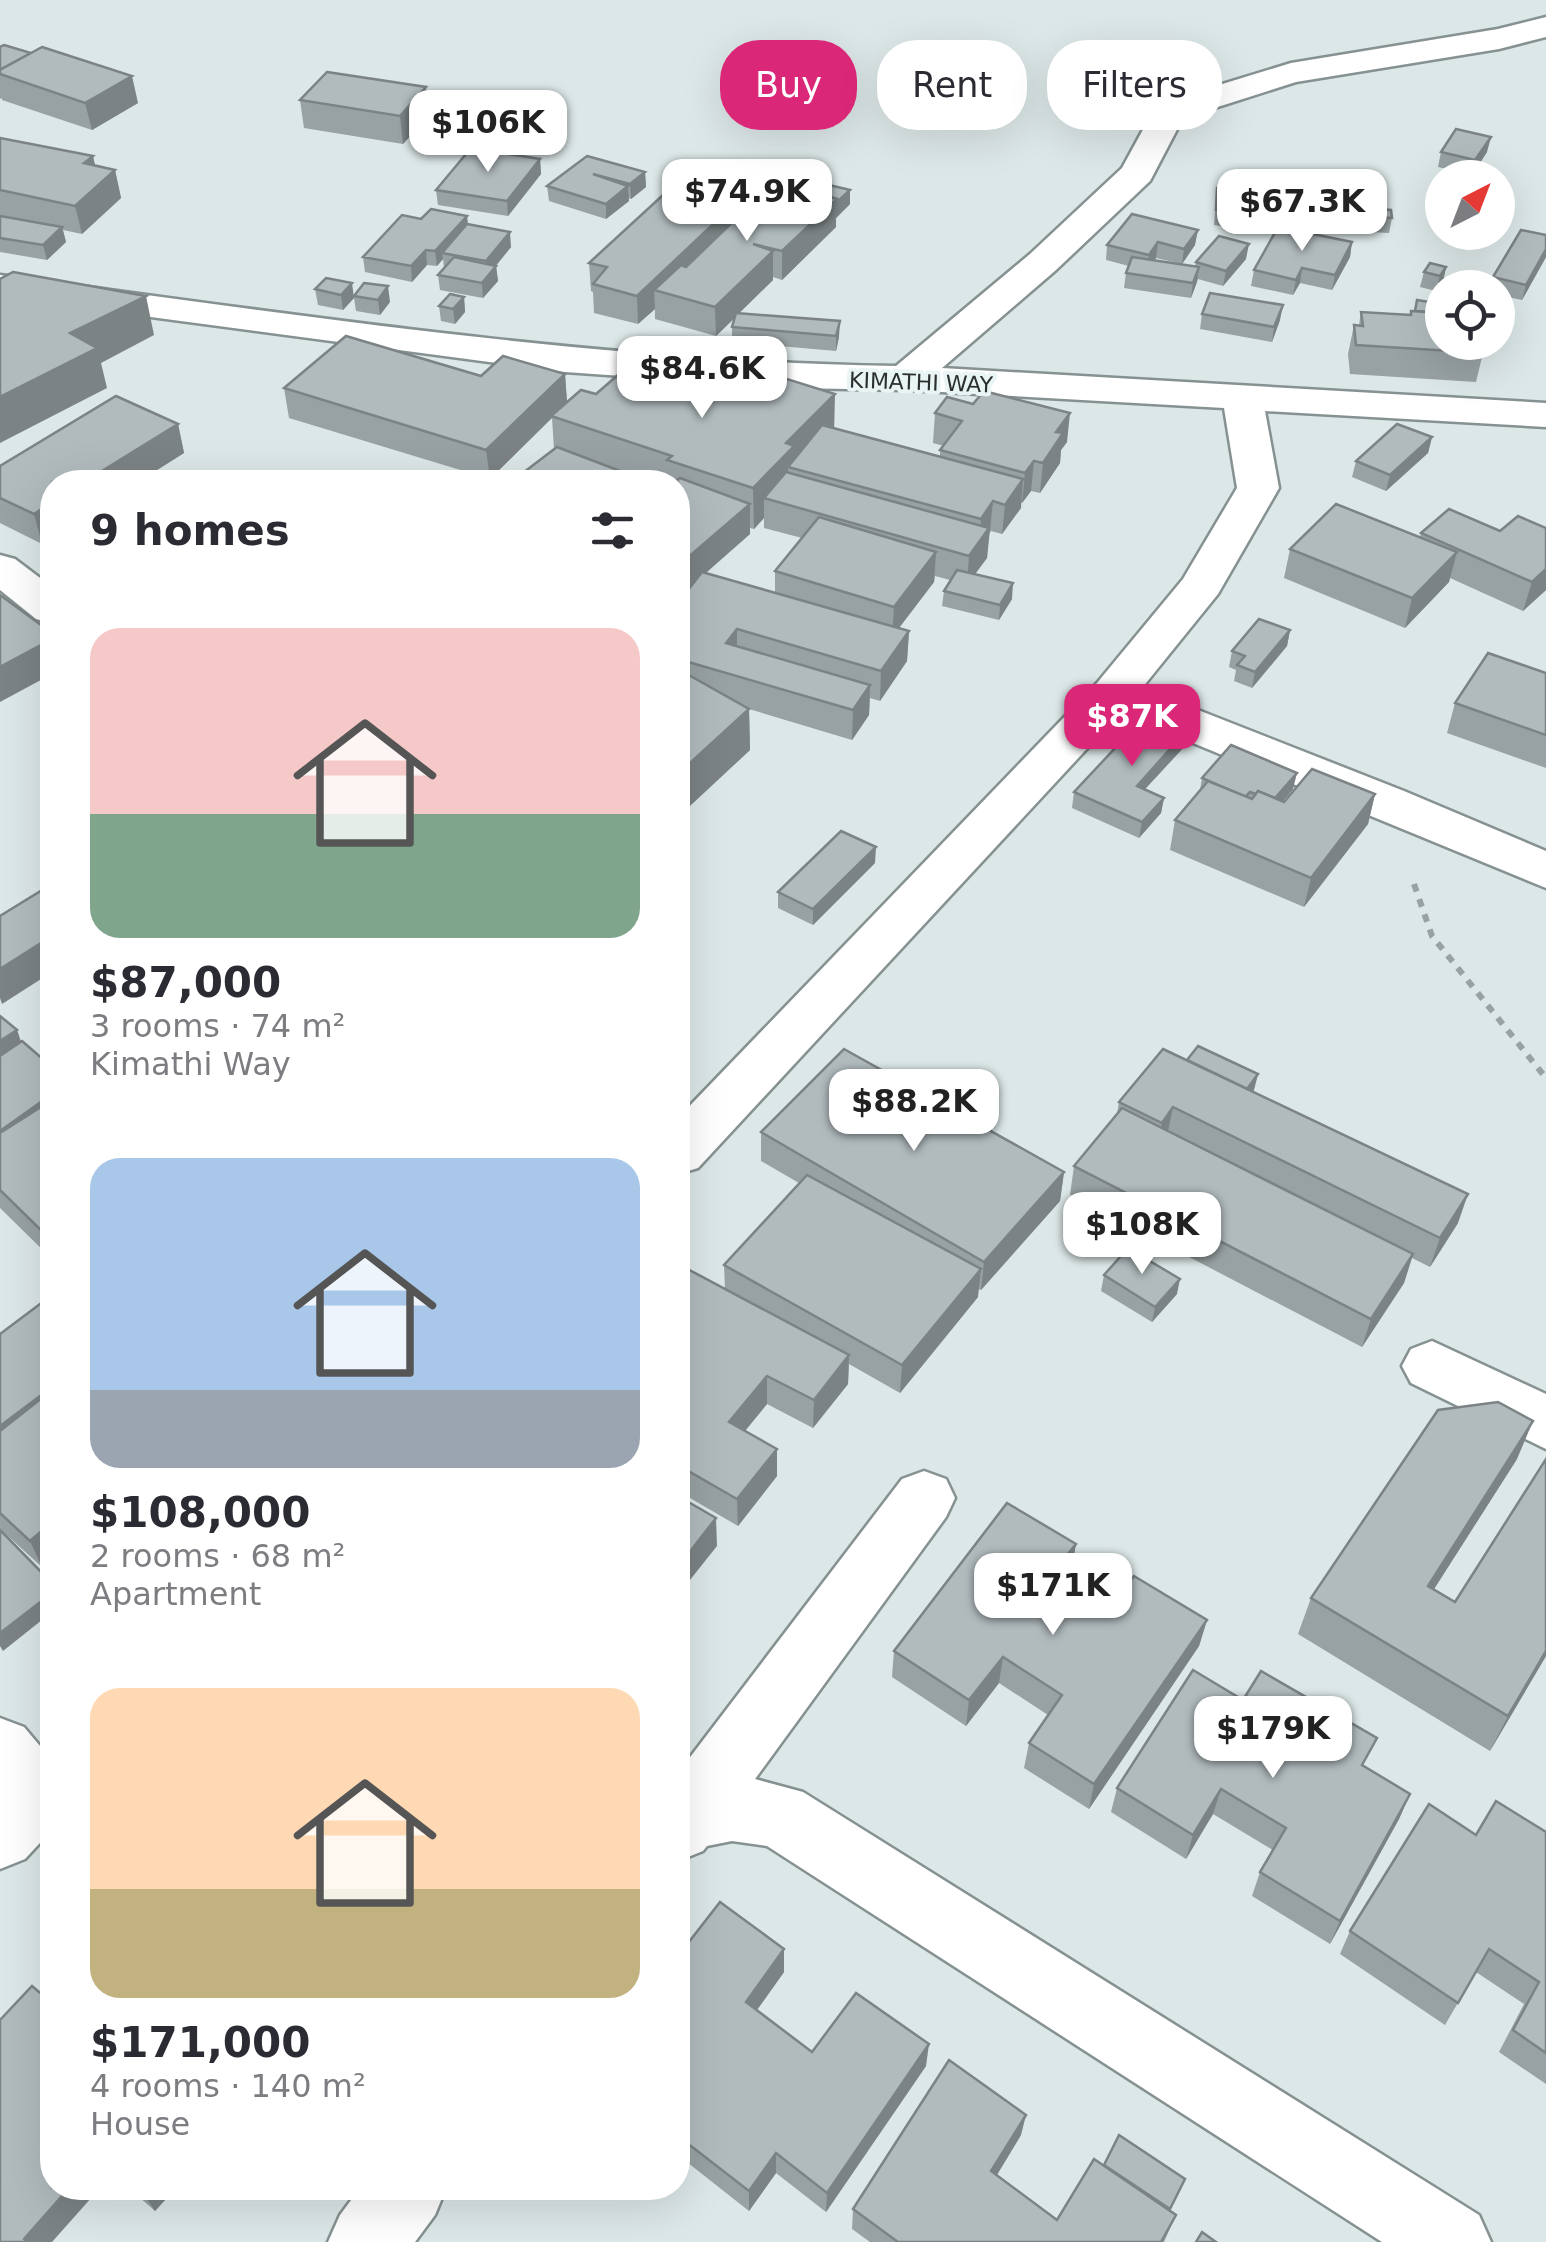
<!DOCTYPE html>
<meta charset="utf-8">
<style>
body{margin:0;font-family:"DejaVu Sans",sans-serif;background:#f2f2f3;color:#2b2b33;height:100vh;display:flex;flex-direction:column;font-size:38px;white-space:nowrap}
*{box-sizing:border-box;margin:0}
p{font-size:32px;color:#7c7c81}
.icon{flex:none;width:55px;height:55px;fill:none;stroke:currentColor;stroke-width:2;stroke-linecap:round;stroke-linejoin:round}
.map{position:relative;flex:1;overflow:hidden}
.panel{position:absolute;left:40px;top:470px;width:650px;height:1730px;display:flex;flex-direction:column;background:#fff;border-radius:40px;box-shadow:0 10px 40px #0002}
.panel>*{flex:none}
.top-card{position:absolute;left:720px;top:40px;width:675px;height:90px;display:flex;gap:20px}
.needle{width:65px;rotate:42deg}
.fabs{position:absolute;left:1425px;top:160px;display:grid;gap:20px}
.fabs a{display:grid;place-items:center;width:90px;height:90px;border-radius:50%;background:#fff;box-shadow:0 10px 40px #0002;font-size:50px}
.price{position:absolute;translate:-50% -85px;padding:0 22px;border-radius:20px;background:#fff;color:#222;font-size:32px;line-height:65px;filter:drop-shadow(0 2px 5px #0008)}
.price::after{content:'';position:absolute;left:50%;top:60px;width:30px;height:22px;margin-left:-15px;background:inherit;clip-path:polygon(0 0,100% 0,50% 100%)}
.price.selected{background:#db2777;color:#fff}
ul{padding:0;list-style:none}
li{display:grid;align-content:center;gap:20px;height:530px;padding:0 50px}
li span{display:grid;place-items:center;height:310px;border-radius:30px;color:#555}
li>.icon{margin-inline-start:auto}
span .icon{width:180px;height:180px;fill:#fffc;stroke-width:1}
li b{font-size:42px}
h2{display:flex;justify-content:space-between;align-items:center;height:120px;padding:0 50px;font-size:42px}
.tag{padding:0 35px;border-radius:40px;background:#fff;box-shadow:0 10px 40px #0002;font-size:35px;line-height:90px}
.tag.selected{background:#db2777;color:#fff}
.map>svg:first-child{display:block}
</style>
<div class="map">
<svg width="1546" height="2242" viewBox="0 0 1546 2242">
<rect width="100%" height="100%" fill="#dce7e7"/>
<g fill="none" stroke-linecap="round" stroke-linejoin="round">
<g stroke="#869191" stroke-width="5">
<g id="minor">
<path d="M1546,17V37L1499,49L1296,82L1183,118L1150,181L1056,270L942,368L1546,403V427L1265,411L1279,488L1218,594L1142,688L1404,791L1546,851V888L1120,713L698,1168L678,1174V1118L1097,683L1183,579L1237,488L1224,408L906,390L792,388L565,372L0,297V275C298,315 595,361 896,366L1030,254L1122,168L1157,104L1291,63L1498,29Z"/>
<path d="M0,555L15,559L52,587V623L36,619L0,590Z"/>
<path d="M1432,1341L1546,1394V1449L1411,1383L1402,1366L1411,1349Z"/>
<path d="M924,1471L946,1479L955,1498L946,1517L755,1779L803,1792L1479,2215L1491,2242H1382L767,1846L732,1841L707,1846L703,1851L678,1861V1773L902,1479Z"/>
<path d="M0,1718L24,1727L46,1753L52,1751V1830L25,1859L0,1869Z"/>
<path d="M360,2188H446L435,2215L415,2242H328L340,2215Z"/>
</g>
</g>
<path stroke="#99a2a2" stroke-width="6" stroke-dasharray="8 8" stroke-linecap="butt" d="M1414,884L1432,936L1546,1078"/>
<use href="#minor" fill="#fff" fill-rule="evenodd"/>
</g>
<g fill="#98a1a3" fill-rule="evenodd">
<path d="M0,47L138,103L92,130L2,100V98L0,99Z"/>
<path d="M300,100L429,115L403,144L304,128Z"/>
<path d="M0,138L93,156L95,166L115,170L121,198L82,234L63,230L66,242L47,260L0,252Z"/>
<path d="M1441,152H1487L1472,175L1438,167Z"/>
<path d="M540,159L541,174L508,216L438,205L436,190Z"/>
<path d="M699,162L850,204L836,218V227L782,280L773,277V280L739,313L839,337L836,351L732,342V327L735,318L716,336L655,319V309L638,324L594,313L593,292L591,291L589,263Z"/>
<path d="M645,172L646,187L631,199L629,198V201L606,219L549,201L547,186Z"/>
<path d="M1237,176L1278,193L1309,217L1306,232H1299L1352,242L1350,257L1332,290L1300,283L1293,295L1251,286L1254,270L1277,230H1272L1271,234L1214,225L1217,188L1234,189Z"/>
<path d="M1335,206L1392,218L1389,233L1333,230L1332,221Z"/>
<path d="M1132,214L1195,245L1182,264L1156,258L1154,260L1195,266L1196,262L1246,259L1223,286L1198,279L1191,298L1124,288L1126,273L1129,266L1106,260L1107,245Z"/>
<path d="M421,219L468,224L511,247L496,266L498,281L483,298L440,290L438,275L444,268L443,259L437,266L427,265L412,282L365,272L363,257Z"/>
<path d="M1546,235V257L1522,300L1498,295V288H1490L1493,277Z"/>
<path d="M1446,267L1443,282L1436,291L1420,287L1424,272Z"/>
<path d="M315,289L354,296L390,302L380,315L356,311L354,298L343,310L318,305Z"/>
<path d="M464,297L465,312L455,324L441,321L439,306Z"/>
<path d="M1361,312L1483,353L1476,382L1350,374L1348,354L1354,325H1359Z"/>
<path d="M1498,312L1508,330L1504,345L1489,342H1498Z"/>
<path d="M1202,314L1280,320L1272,342L1200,329Z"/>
<path d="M565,374L567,402L596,394L717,397L940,456V450L944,446L933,443L935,413L1067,442L1061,450L1060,463L1040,493L1031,491L1022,503L1021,502V508L1002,534L991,531L989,534L987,558L975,574L1012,599L999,620L942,606L944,591L950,580L935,576L934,582L899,628L909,631L907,661L880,701L870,698L869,715L852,740L749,709L750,750L678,817V603L691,586L686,590L678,586V482H511L554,449L552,418L490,479L289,418L284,388L481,376ZM764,518V528L802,538L775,571V593L706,573L750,534V528L754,529Z"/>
<path d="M178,424L184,453L138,482H52V547L49,545L48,540L42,544L0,523V466Z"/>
<path d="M1432,437L1428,453L1386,491L1352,477L1356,461Z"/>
<path d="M1449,509L1546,590L1523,611L1450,578L1449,582L1405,628L1284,578L1290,549L1420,537L1421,533Z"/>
<path d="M1290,630L1287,646L1252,688L1234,681L1236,670L1229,667L1232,651Z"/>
<path d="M1546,673V768L1447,733L1455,703Z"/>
<path d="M1186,731L1184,747L1145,789L1164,798L1161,813L1139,838L1072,808L1074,792Z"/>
<path d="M1202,778L1293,789L1283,801L1375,794L1368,824L1304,907L1170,850L1175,820L1200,790Z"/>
<path d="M875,863L813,925L778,908V892Z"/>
<path d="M0,1016L17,1030L21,1042L52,1067V1259L0,1208Z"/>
<path d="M1187,1060L1258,1074L1253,1092L1458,1223L1430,1267L1412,1258L1404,1283L1362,1347L1070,1195L1074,1166L1117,1114L1119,1102Z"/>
<path d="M761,1132L1064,1172L1060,1201L981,1290L978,1289V1297L900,1393L849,1364L848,1384L813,1428L767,1404L745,1431L777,1449V1476L738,1526L678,1491V1268L725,1289L724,1265L799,1183L761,1161Z"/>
<path d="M1104,1275L1177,1294L1152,1322L1101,1291Z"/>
<path d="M0,1334L42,1567L0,1529Z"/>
<path d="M1517,1459L1434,1589L1455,1602L1546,1459V1656L1490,1751L1298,1634L1311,1598Z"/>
<path d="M1076,1544L1072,1565L1119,1594L1207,1620L1199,1646L1089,1809L1024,1768L1029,1743L1048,1715L999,1683L966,1726L892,1677L894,1651Z"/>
<path d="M1243,1700L1364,1766L1410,1794L1399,1819L1330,1944L1252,1896L1260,1872L1273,1850L1213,1814L1186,1859L1111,1812L1117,1788Z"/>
<path d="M1546,1832V2084L1499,2052L1524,2004L1476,1972L1445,2025L1340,1954L1350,1931L1476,1835Z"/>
<path d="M784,1949V1972L757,2010L812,2052L926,2066L826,2212L776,2173L749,2211L678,2155V1956Z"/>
<path d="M1021,2135L997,2175L1057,2220L1170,2211L1176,2215L1164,2242H870L852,2229L853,2209Z"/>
<path d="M129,2188H176L155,2211Z"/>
</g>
<g fill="#7c8385">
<path d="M132,76L138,103L92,130L85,103Z"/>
<path d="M426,87L429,115L403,144L400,116Z"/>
<path d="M1491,137L1487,152L1472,175L1475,160Z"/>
<path d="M93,156L99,184L84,163Z"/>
<path d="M540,159L541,174L508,216L507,201Z"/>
<path d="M115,170L121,198L82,234L75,206Z"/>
<path d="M645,172L646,187L631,199L630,184Z"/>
<path d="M762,178V206L670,294L654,290L655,309L638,324L637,296Z"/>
<path d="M628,186L629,201L606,219V204Z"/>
<path d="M850,190V204L836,218V227L782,280V251L837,199Z"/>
<path d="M467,216L469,231L442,253L443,259L437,266L435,251Z"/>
<path d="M62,227L66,242L47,260L43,245Z"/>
<path d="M1198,230L1195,245L1182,264L1184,249Z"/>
<path d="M510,232L511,247L488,275L496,266L498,281L483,298L482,283L488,276L486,261Z"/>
<path d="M1158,242L1156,258L1147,270L1149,255Z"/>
<path d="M1352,242L1350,257L1332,290L1335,275Z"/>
<path d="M1249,244L1246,259L1223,286L1226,271Z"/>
<path d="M1546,249V257L1522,300L1526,285Z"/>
<path d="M426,250L427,265L412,282L411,266Z"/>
<path d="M773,251V280L716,336L715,307Z"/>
<path d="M1199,267L1197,282L1191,298L1193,283Z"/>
<path d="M1446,267L1443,282L1436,291L1440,276Z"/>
<path d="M1302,268L1300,283L1293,295L1296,280Z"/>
<path d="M352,283L354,298L343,310L341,295Z"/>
<path d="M388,286L390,302L380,315L378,300Z"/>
<path d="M146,296L154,335L101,363L107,388L0,443V397L70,333Z"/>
<path d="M464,297L465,312L455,324L453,309Z"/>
<path d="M1283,305L1280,320L1272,342L1274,327Z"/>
<path d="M840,321L839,337L836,351V336Z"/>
<path d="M565,374L567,403L490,479L486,450Z"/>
<path d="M835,394L834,434L788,467V493L764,498V518L754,529L753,488L786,443Z"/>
<path d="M1070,413L1067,442L1061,450L1060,463L1040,493L1043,463L1056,432Z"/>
<path d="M178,424L184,453L138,482H84Z"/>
<path d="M1432,437L1428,453L1386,491L1390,475Z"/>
<path d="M1034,461L1031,491L1022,503L1025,473Z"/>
<path d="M1023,479L1021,508L1002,534L1005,505Z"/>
<path d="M993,501L987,558L967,585L969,556L979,543L981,519Z"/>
<path d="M52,502V534L45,530L48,540L42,544L34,514Z"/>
<path d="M750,504V534L686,590L685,560Z"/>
<path d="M936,552L934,582L892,637L894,607Z"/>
<path d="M1457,552L1449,582L1405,628L1412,598Z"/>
<path d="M1546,569V590L1523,611L1532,582Z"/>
<path d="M1013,583L1012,599L999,620L1000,605Z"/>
<path d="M737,629V659L726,643Z"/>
<path d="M1290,630L1287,646L1252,688L1255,672Z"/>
<path d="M909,631L907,661L880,701L881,671Z"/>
<path d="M52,639V674L0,702V667Z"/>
<path d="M870,685L869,715L852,740L853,710Z"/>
<path d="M749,709L750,750L678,817V774Z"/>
<path d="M1186,731L1184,747L1134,801L1137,786Z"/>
<path d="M1297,773L1293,789L1270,817L1273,801Z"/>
<path d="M1375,794L1368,824L1304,907L1311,878Z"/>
<path d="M1164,798L1161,813L1139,838L1142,822Z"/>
<path d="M876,847L875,863L813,925V909Z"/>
<path d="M52,936V972L2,1004L0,998V969Z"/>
<path d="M17,1030L27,1060L0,1077V1041Z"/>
<path d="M1258,1074L1254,1090L1238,1111L1242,1095Z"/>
<path d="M52,1094V1131H0Z"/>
<path d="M1173,1107L1167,1136L1156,1152L1162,1123Z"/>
<path d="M1064,1172L1060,1201L981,1290L984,1262Z"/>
<path d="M1468,1194L1458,1223L1430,1267L1440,1238Z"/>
<path d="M1413,1254L1404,1283L1362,1347L1371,1319Z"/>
<path d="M981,1269L978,1297L900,1393L902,1365Z"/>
<path d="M1180,1279L1177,1294L1152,1322L1155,1307Z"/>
<path d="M849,1355L848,1384L813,1428L814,1400Z"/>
<path d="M767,1376V1404L730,1449L729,1422Z"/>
<path d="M52,1387V1423L0,1463V1426Z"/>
<path d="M1533,1421L1517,1459L1413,1622L1428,1586Z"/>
<path d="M777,1449V1476L738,1526L737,1499Z"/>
<path d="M716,1518L717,1546L678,1595V1567Z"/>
<path d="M52,1522V1559L42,1567L30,1541Z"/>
<path d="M1076,1544L1071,1571L1063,1560Z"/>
<path d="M52,1593V1612L3,1651L0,1646V1633Z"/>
<path d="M1207,1620L1199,1646L1089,1809L1094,1784Z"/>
<path d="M1546,1651V1656L1490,1751L1508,1716Z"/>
<path d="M1003,1657L999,1683L966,1726L969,1700Z"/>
<path d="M1221,1789L1213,1814L1186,1859L1193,1835Z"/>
<path d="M1410,1794L1399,1819L1330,1944L1340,1921Z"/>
<path d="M784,1949V1972L747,2024L746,2002Z"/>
<path d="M929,2044L926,2066L826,2212L827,2193Z"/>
<path d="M1026,2115L1021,2135L987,2191L991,2171Z"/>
<path d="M776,2153V2173L749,2211V2191Z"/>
<path d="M69,2188H100L52,2242H26L24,2239Z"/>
<path d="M146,2188H176L155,2211L142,2192Z"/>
</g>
<g fill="#b1bbbe" stroke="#7c8385" stroke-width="2.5">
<path d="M4,45L31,53L0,70V47Z"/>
<path d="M42,47L132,76L85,103L0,74V70Z"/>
<path d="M327,72L426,87L400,116L300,100Z"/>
<path d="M1456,129L1491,137L1475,160L1441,152Z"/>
<path d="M0,138L93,156L84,163L115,170L75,206L0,190Z"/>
<path d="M471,148L540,159L507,201L436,190Z"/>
<path d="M587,156L645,172L630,184L593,174L628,186L606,204L547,186Z"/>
<path d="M699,162L762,178L637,296L593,284L607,267L589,263Z"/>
<path d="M745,165L850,190L836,203L837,199L774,182L765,190L762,189V178L738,172Z"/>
<path d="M1237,176L1278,179V193L1307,195L1309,217L1273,215L1274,219L1216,210L1217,188L1237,189Z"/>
<path d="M774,182L837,199L782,251L753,244L773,251L715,307L654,290L681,265L686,267Z"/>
<path d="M1335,206L1391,210L1392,218L1336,215Z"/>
<path d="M431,209L467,216L435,251L426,250L411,266L363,257L402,215L421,219Z"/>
<path d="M1132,214L1198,230L1184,249L1158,242L1149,255L1107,245Z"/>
<path d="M0,216L62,227L43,245L0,238Z"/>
<path d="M467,224L510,232L486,261L442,253Z"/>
<path d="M1278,227L1352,242L1335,275L1302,268L1296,280L1254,270Z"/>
<path d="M1521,230L1546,235V249L1526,285L1493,277Z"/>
<path d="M1219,236L1249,244L1226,271L1196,262Z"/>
<path d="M454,257L496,266L482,283L438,275Z"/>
<path d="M1132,257L1199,267L1193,283L1126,273Z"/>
<path d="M1430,263L1446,267L1440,276L1424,272Z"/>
<path d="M13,272L146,296L70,333L97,348L0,397V279Z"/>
<path d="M326,278L352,283L341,295L315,289Z"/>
<path d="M364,283L388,286L378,300L354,296Z"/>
<path d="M1210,293L1283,305L1274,327L1202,314Z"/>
<path d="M450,294L464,297L453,309L439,306Z"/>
<path d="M1417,300L1442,304V313L1415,311Z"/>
<path d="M1411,311L1442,313V342H1482L1483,353L1356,345L1354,325L1363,326L1361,312L1411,315Z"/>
<path d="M1498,312L1511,315L1508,330L1498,328Z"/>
<path d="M736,313L840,321L836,336L732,327Z"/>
<path d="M346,336L481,376L503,356L565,374L486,450L284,388Z"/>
<path d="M626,368L717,397L734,381L744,384L758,370L835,394L786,443L794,446L753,488L667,460L672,456L551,416L581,390L596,394Z"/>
<path d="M984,391L1070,413L1056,432L1063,433L1043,463L1034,461L1025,473L940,450L962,421L935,413L947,397L973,404Z"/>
<path d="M116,396L178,424L84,482H52V502L34,514L0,498V466Z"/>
<path d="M1397,424L1432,437L1390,475L1356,461Z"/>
<path d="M822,425L1023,479L1005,505L993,501L981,519L788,467Z"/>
<path d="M557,447L649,482H511Z"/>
<path d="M786,472L989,528L969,556L764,498Z"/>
<path d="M680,478L750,504L685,560L678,557V482H674Z"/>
<path d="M1336,504L1457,552L1412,598L1290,549Z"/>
<path d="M1449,509L1500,531L1518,516L1546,528V569L1532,582L1421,533Z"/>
<path d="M819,517L936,552L894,607L775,571Z"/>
<path d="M52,525V534L45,530Z"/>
<path d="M957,570L1013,583L1000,605L944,591Z"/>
<path d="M702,572L909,631L881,671L737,629L726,643L870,685L853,710L678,659V603Z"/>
<path d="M0,595L52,633V639L0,667Z"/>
<path d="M1259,619L1290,630L1255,672L1237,665L1245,656L1232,651Z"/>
<path d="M1488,653L1546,673V735L1455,703Z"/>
<path d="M678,669L749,709L678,774Z"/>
<path d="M1147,714L1186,731L1137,786L1164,798L1142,822L1074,792Z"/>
<path d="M1231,745L1297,773L1275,798L1258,791L1256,794L1250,792L1245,797L1202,778Z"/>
<path d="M1312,769L1375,794L1311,878L1175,820L1208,781L1252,799L1258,791L1284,802Z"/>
<path d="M841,831L876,847L813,909L778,892Z"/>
<path d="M52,884V936L0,969V916Z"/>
<path d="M0,1016L17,1030L0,1041Z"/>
<path d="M22,1041L52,1067V1094L0,1131V1056Z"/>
<path d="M1198,1046L1258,1074L1247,1089L1187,1060Z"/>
<path d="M844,1049L1064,1172L984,1262L761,1132Z"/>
<path d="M1163,1049L1468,1194L1440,1238L1173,1107L1162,1123L1119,1102Z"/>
<path d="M52,1100V1241L0,1190V1133Z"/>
<path d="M1122,1108L1413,1254L1371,1319L1074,1166Z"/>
<path d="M807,1175L981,1269L902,1365L724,1265Z"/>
<path d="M1128,1248L1180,1279L1155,1307L1104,1275Z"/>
<path d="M680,1265L849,1355L814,1400L767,1376L729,1422L777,1449L737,1499L678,1465V1268Z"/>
<path d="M52,1295V1387L0,1426V1334Z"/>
<path d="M52,1390V1522L30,1541L0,1513V1431Z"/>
<path d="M1498,1402L1533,1421L1428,1586L1455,1602L1546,1459V1651L1508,1716L1311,1598L1438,1410Z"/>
<path d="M678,1496L716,1518L678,1567Z"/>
<path d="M1007,1503L1076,1544L1063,1560L1119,1594L1134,1576L1207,1620L1094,1784L1029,1743L1062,1695L1003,1657L969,1700L894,1651Z"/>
<path d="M0,1530L52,1583V1593L0,1633Z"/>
<path d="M1193,1670L1243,1700L1261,1671L1377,1738L1362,1765L1410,1794L1340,1921L1260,1872L1286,1828L1221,1789L1193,1835L1117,1788Z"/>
<path d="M1496,1801L1546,1832V2053L1513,2030L1539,1982L1489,1949L1458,2003L1350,1931L1429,1804L1476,1835Z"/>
<path d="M720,1902L784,1949L746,2002L812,2052L856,1993L929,2044L827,2193L776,2153L749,2191L678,2136V1956Z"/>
<path d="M32,1986L52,2003V2188H69L24,2239L27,2242H0V2020Z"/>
<path d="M949,2060L1026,2115L991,2171L1057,2220L1094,2159L1176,2215L1161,2242H898L853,2209Z"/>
<path d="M1119,2135L1185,2179L1170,2209L1104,2165Z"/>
<path d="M1202,2232L1216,2242H1196Z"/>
</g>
<g text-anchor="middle" stroke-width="8" stroke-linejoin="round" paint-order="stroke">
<g font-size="22" fill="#2b2f2f" stroke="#e9f4f4">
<text transform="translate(921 382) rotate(2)" y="8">KIMATHI WAY</text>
</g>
</g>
</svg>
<div class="fabs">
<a><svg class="needle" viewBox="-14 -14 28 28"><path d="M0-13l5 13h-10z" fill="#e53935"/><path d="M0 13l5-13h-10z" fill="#7c7c81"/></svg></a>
<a><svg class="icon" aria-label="locate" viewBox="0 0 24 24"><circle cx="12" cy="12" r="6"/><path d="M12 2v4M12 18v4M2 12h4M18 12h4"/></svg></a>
</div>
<b class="price" style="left:488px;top:175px">$106K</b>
<b class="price" style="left:747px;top:244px">$74.9K</b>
<b class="price" style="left:1302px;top:254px">$67.3K</b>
<b class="price" style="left:702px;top:421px">$84.6K</b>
<b class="price selected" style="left:1132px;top:769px">$87K</b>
<b class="price" style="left:914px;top:1154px">$88.2K</b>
<b class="price" style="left:1142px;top:1277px">$108K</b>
<b class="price" style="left:1053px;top:1638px">$171K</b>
<b class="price" style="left:1273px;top:1781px">$179K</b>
<div class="top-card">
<a class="tag selected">Buy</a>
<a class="tag">Rent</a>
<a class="tag">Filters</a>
</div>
<section class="panel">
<h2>9 homes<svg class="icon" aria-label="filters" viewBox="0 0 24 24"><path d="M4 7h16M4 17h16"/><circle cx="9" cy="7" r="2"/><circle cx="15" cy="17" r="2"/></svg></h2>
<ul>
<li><span style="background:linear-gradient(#f6c9c9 60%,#7fa58c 0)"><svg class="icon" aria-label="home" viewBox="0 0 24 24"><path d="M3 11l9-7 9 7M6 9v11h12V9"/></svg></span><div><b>$87,000</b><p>3 rooms · 74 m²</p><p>Kimathi Way</p></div></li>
<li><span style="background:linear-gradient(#a9c7e8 75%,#9aa5b1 0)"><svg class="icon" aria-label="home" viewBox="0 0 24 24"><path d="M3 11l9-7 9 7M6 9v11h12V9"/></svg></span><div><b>$108,000</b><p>2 rooms · 68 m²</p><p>Apartment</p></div></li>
<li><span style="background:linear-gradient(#ffd9b3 65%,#c2b280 0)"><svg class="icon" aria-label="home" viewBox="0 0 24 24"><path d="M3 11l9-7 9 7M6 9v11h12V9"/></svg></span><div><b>$171,000</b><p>4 rooms · 140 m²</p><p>House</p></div></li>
</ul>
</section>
</div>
